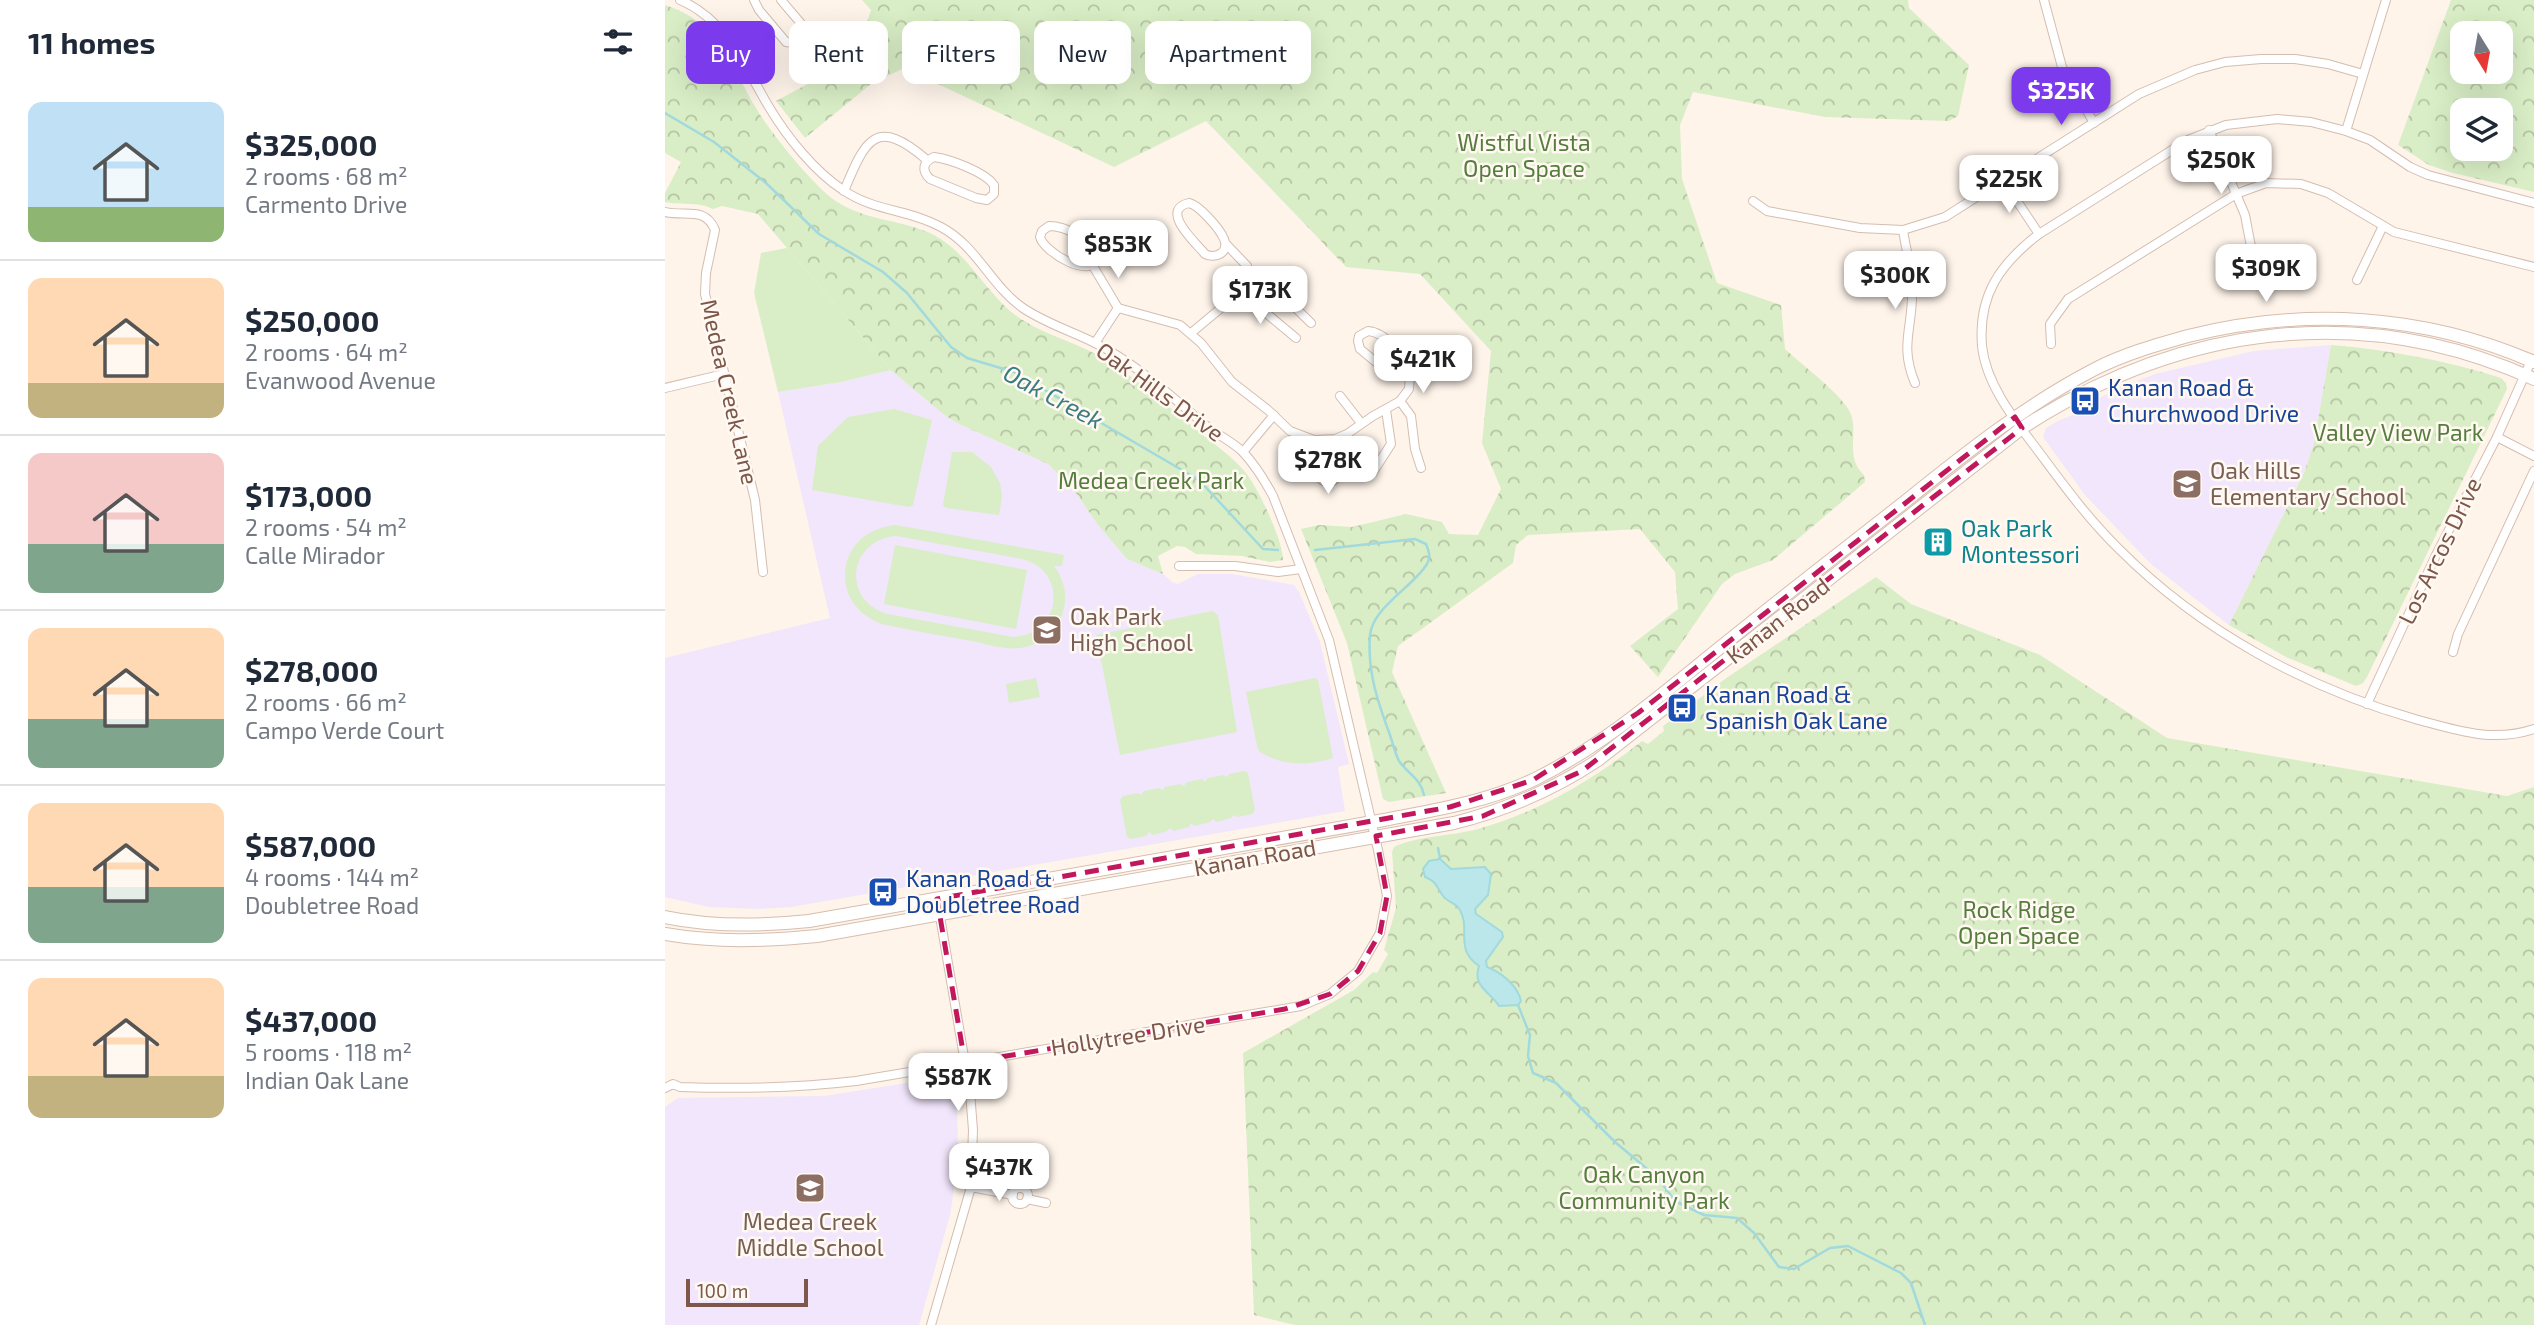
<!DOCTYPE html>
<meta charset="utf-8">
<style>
body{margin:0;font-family:"Exo 2",sans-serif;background:#f6f6f7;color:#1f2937;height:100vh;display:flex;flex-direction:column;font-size:26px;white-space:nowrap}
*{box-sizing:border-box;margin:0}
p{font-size:23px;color:#747a83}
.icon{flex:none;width:38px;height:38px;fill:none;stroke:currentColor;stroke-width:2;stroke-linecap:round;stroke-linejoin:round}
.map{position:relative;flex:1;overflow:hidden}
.side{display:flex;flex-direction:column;background:#fff;width:665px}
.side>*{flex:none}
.hud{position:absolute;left:21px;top:21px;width:665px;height:63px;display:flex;gap:14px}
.needle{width:46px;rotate:169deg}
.tools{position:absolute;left:1785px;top:21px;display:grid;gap:14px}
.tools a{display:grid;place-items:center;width:63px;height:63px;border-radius:14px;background:#fff;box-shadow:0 7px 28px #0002;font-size:35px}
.scale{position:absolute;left:21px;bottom:18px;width:122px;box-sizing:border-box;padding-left:7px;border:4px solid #7c574a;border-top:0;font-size:19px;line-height:24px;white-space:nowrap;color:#7c574a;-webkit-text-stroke:5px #fff9f2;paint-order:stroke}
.price{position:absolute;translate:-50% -60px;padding:0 16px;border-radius:14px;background:#fff;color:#222;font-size:23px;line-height:46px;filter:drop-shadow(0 2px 4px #0008)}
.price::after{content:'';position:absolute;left:50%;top:42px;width:21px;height:16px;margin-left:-10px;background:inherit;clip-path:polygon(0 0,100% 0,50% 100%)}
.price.on{background:#7c3aed;color:#fff}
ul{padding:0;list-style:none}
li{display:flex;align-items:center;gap:21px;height:175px;padding:0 28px}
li+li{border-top:2px solid #e0e1e3}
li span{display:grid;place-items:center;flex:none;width:196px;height:140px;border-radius:14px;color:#555}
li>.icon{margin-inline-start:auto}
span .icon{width:84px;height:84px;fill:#fffc;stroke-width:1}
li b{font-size:30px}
h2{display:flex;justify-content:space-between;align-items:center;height:84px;padding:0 28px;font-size:30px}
.pill{padding:0 24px;border-radius:14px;background:#fff;box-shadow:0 7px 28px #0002;font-size:24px;line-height:63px}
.pill.on{background:#7c3aed;color:#fff}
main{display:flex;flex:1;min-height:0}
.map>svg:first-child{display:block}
</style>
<main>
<section class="side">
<h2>11 homes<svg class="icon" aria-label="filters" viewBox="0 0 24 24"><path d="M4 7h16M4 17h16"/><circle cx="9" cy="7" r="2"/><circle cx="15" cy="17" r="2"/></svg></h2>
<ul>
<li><span style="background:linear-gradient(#bfe0f5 75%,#8fb573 0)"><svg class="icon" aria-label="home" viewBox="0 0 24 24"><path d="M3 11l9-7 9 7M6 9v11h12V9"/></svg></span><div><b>$325,000</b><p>2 rooms · 68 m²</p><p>Carmento Drive</p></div></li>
<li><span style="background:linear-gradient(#ffd9b3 75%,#c2b280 0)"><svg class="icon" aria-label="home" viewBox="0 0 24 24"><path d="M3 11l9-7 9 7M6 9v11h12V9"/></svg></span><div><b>$250,000</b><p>2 rooms · 64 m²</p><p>Evanwood Avenue</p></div></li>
<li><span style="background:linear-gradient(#f6c9c9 65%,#7fa58c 0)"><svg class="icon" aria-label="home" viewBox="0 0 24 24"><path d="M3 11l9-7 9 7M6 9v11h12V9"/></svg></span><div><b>$173,000</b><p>2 rooms · 54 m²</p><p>Calle Mirador</p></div></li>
<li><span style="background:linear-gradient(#ffd9b3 65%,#7fa58c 0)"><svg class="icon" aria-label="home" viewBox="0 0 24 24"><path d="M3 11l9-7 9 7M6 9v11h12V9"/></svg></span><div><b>$278,000</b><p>2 rooms · 66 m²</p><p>Campo Verde Court</p></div></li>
<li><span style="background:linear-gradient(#ffd9b3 60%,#7fa58c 0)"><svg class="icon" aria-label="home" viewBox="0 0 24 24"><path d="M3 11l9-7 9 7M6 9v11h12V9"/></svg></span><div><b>$587,000</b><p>4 rooms · 144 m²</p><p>Doubletree Road</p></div></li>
<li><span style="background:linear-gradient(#ffd9b3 70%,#c2b280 0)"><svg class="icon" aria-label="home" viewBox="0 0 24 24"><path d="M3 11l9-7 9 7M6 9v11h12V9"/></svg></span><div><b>$437,000</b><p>5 rooms · 118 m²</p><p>Indian Oak Lane</p></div></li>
</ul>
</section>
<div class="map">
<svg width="1869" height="1325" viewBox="0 0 1869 1325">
<defs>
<pattern id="park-crowns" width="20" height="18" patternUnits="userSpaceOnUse" patternTransform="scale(1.75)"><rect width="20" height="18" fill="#d9eec6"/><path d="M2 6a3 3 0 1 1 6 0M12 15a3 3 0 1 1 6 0" fill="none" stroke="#b5c4a3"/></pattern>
</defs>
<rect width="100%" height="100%" fill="#fef4ea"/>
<g fill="#f1e6fb">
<path d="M1666,345L1649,443L1639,473L1564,625L1487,565L1420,495L1378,437L1381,428L1393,421L1408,415L1448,390L1490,374L1589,351Z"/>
<path d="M226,370L278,414L292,423L383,464L409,490L433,525L462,559L498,574L507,582L513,584L533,574H567L629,585L634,592L655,642L684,764L673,767L680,811L126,907L95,909L44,907L0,897V658L165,618L113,392L176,382Z"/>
<path d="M280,1077L292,1088L293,1162L285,1215L254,1325H0V1107L13,1098L159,1096Z"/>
</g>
<g fill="#d9eec6" fill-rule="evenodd">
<path d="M122,248L226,370L176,382L113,392L89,293L96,253Z"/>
<path d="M229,409L267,420L248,505L244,507L147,490L153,446L183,417Z"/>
<path d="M287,452H307L326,467L335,483L337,496L334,515L281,508L278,505Z"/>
<path d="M231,525L399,555L397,566H389C400,581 404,599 396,617C390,634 373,646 355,648C339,650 322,644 307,641C278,636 249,631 221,625C161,608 169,530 231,525ZM231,536L357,559C404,571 397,635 348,637L223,614C176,601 183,540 231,536Z"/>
<path d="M230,545L362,570L351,629L219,604Z"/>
<path d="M547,611L553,615L572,732L455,755L431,635Z"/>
<path d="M371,678L375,697L344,703L341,684Z"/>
<path d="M650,678L653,680L668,758C644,766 617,766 595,752L593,750L581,692Z"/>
<path d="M579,771L583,773L590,810L587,814L573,817L569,815L566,818L552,822L548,819L545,822L530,826L526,823L524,827L509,831L505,828L502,831L488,835L484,832L481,836L466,839L462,837L455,800L458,796L473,793L476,795L479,791L494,788L498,790L500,787L515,784L519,786L522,782L537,779L540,782L543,778L558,775L562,777L564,774Z"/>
</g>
<g fill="url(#park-crowns)" fill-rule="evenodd">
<path d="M197,0H1243L1244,8L1304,65L1293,116L1284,121L1160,117L1028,92L1015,125L1017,179L1052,283L1116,305L1120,349C1136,364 1178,395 1186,414C1193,435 1180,458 1199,475L1200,482L1108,560L1070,574L1057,584L993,677L965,646L1013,609L1010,572L975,529L863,535L851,545L848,563L733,646L727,672L781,793L724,802L718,799L682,643L636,529L654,525L687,527L741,514L777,522L784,534L813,535L836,489L817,443L826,351L755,274L681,267L541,121L449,167L239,68L206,84L140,138L111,101C157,76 189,64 206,10Z"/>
<path d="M1786,0H1869V192L1788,173L1764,165L1733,145ZM1836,33V72H1797V33ZM1836,110V149H1797V110Z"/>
<path d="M0,5C54,22 65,64 91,108C105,132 151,190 174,203C203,221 239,220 269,235C306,255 321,296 356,319C382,336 414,343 441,360C474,380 503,407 533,431C549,444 568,457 581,473C593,488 618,540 618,560L605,562L577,556L531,554L520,547L512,546L493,556L498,574L462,559L433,525L409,490L383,464L292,423L278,414L226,370L93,214L57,206L48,209C32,201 17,206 0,202V193L16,162L0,153Z"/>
<path d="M1666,345C1725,350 1780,360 1836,378L1841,383L1842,389L1702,677L1698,683L1691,686L1621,657L1564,625L1639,473L1649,443Z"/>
<path d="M1211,577L1246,604L1375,655L1502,738L1842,796L1869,787V1325H630L589,1315L578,1053L689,990L708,972L712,973L723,954L719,950L731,908L727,852L729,847C752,836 787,836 813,829C874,812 928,780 977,741L983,744L999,731L998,726L1060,679Z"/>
</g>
<path fill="#bbe7ea" stroke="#a1d9dd" stroke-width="2" d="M775,859L786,869L820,867L826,874L823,895L810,909L811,914L837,932L838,937L821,961L822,967C836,972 853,986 856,1001L853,1005L834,1006C825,992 807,986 814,966C789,949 806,930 795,910C791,902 783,903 778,896C771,886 772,882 760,877L758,869L764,861Z"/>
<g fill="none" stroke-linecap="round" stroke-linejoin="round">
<g stroke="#a1d9dd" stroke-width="2.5">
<path d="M0,113L49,142L101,183L154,234L218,272L242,293L286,347L302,358L349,372L534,480L598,549L613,550"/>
<path d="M650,550L750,539L761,544C764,551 766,557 762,564C748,587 708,607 705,635C702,671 713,703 725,735C728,744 730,753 734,761C743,774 756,779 759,795"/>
<path d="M773,848L775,858"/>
<path d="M853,1005L865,1035L863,1056L868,1073L891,1083L950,1142L993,1178L1010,1201L1039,1215L1072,1218L1089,1233L1114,1267L1129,1269L1165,1248L1183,1246L1236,1273L1246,1283L1260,1325"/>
</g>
<g stroke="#d5bdb0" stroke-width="10">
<g id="minor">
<path d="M89,0L94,10L121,42L134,44L141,34L139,27L116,0"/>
<path d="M1379,0L1397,67L1429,123"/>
<path d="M1544,130L1580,215L1588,257"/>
<path d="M1681,131L1721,0"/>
<path d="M269,157C285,159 320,172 329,185V194L322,200L311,198L265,179C256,170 258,162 269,157Z"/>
<path d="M1338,180L1374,234"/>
<path d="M179,191C200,141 210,115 262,160"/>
<path d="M1088,201L1102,211L1195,228L1238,230L1280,217L1474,94L1530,70L1560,62L1596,59H1630L1663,64L1698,74"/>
<path d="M524,203C534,205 555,229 559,239C565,253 550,259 540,254C530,242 494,210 524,203Z"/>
<path d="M1869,203L1763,175L1745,167L1705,140L1681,131L1646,122L1612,119L1561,125L1523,140L1374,234C1335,264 1313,295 1317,346C1321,384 1349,419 1371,448C1397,483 1423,519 1455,550C1536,631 1641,688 1750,719C1791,730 1827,743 1869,729"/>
<path d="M0,212C20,217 40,206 50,230L41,273L40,294L90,500L98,572"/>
<path d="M384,226C399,226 430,240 435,255C428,283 378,251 375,237L377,231Z"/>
<path d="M1238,230C1241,250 1247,271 1247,291C1248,328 1234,345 1250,383"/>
<path d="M428,266L453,308"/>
<path d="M583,276L603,281L646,323"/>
<path d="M1692,280L1718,226"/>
<path d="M579,289L587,295L601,313L631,338"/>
<path d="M453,308L515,325L536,343L567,382L603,410L625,431L649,440L670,439L682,434L708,416L735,401L744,389L745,374"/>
<path d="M703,331C720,332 742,357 745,374L723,372L695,349L693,341L694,336Z"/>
<path d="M526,333L579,289L583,276L582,266L561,244"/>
<path d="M430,343L453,308"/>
<path d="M1386,344L1385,324L1403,299L1571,194L1601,183L1636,184L1663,193L1729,232L1869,267"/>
<path d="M0,388L59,374"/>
<path d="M675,396L696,423"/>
<path d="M735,401L746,416L750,449L756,468"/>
<path d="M1832,437L1869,456"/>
<path d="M649,440V456L656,466"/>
<path d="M578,452L609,415"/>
<circle cx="663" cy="472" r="10"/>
<path d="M708,472L726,444L721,410"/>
<path d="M514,566H570L613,572L636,569"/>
<path d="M1788,652L1793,634L1869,471"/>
<path d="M1702,704L1771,555L1832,437L1866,361"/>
<path d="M0,1088L8,1084L15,1087C74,1089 132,1088 191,1081L636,1006L665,994L693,971L715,933L722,896L713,850L664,640L608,496C600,481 590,465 578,452C569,443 555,436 544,428C508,398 472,364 430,343C406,331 380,323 358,308C326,286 312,246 276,227C243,209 210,212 178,190C149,171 122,137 104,107C80,67 62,20 15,0"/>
<path d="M306,1187L348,1195"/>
<circle cx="355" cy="1196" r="8"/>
<path d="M362,1199L381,1203"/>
<path d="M266,1325L306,1187L308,1130L305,1092L272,899"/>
</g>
</g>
<g stroke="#d8bdad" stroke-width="14">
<g id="secondary">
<path d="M0,917C48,927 96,926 144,921L719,820C770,810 822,802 870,779C939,745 997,694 1057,646C1116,598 1177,551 1237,504C1298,455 1360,405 1430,369C1459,354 1491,345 1523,336C1639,307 1759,314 1869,362"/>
<path d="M0,934C51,943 101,941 152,936L789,823C841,810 888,790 933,760L1357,428C1514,326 1695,300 1869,379"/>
</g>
</g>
<use href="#minor" stroke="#fff" stroke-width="8"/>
<use href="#secondary" stroke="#fff" stroke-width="12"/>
</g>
<path fill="none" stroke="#c2185b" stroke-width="5" stroke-dasharray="14 9" stroke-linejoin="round" d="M1350,417L1357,428L917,771L818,816L711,836L722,896L715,933L693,971L665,994L620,1009L300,1063L272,899L785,807L868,780L973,713Z"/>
<defs>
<g id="bus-square" transform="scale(1.575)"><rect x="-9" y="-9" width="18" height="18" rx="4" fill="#1a4fb4" stroke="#fff9f2"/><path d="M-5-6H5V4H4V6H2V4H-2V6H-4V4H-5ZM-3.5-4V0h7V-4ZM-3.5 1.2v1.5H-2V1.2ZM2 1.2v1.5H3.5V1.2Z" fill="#fff"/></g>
<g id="school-square" transform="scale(1.575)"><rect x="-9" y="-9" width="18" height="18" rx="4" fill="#8d6e63" stroke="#fff9f2"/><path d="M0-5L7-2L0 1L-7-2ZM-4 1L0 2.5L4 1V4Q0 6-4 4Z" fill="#fff"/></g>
<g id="building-square" transform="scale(1.575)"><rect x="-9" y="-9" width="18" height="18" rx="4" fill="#0f9aa8" stroke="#fff9f2"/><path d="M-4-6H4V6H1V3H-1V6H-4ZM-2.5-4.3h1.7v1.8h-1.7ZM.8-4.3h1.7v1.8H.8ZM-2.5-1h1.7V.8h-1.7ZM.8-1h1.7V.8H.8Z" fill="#fff"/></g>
</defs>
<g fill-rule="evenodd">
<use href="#bus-square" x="1420" y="401"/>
<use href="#school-square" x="1522" y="484"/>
<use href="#building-square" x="1273" y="542"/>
<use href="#school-square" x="382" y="630"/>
<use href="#bus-square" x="1017" y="708"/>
<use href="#bus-square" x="218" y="892"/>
<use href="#school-square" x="145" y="1188"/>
</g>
<g text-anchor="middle" stroke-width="5" stroke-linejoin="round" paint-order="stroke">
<g font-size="23" fill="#557d3d" stroke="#fff9f2">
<text x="859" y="151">Wistful Vista<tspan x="859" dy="26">Open Space</tspan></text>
<text x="1733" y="441">Valley View Park</text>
<text x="486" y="489">Medea Creek Park</text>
<text x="1354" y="918">Rock Ridge<tspan x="1354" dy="26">Open Space</tspan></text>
<text x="979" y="1183">Oak Canyon<tspan x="979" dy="26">Community Park</tspan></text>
</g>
<g font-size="23" fill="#164399" stroke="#fff9f2" text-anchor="start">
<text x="1443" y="396">Kanan Road &amp;<tspan x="1443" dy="26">Churchwood Drive</tspan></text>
<text x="1040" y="703">Kanan Road &amp;<tspan x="1040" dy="26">Spanish Oak Lane</tspan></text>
<text x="241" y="887">Kanan Road &amp;<tspan x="241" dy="26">Doubletree Road</tspan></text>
</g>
<g font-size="23" fill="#7c574a" stroke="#fff9f2">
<text transform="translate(64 392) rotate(77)" y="8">Medea Creek Lane</text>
<text transform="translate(495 392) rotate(36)" y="8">Oak Hills Drive</text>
<text transform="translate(1775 551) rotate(-64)" y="8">Los Arcos Drive</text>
<text transform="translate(1113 621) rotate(-38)" y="8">Kanan Road</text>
<text transform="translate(590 858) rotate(-10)" y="8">Kanan Road</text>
<text transform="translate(463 1036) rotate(-9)" y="8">Hollytree Drive</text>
</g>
<g font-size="23" fill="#785e54" stroke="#fff9f2" text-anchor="start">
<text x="1545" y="479">Oak Hills<tspan x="1545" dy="26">Elementary School</tspan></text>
<text x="405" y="625">Oak Park<tspan x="405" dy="26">High School</tspan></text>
<text x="145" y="1230" text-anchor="middle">Medea Creek<tspan x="145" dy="26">Middle School</tspan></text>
</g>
<g font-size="23" fill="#0d838f" stroke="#fff9f2" text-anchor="start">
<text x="1296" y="537">Oak Park<tspan x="1296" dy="26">Montessori</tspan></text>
</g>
<g font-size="24" font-style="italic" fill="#3b7c82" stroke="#fff9f2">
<text transform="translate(388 397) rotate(28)" y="8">Oak Creek</text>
</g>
</g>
</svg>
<div class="tools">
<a><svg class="needle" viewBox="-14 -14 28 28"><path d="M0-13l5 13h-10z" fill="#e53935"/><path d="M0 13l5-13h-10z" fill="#747a83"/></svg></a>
<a><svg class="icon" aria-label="layers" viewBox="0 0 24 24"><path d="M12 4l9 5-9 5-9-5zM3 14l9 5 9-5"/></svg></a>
</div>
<div class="scale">100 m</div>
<b class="price on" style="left:1396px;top:127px">$325K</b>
<b class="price" style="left:1556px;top:196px">$250K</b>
<b class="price" style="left:1344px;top:215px">$225K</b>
<b class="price" style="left:453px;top:280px">$853K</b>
<b class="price" style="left:1601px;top:304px">$309K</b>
<b class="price" style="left:1230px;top:311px">$300K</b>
<b class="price" style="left:595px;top:326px">$173K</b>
<b class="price" style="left:758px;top:395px">$421K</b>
<b class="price" style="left:663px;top:496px">$278K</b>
<b class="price" style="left:293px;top:1113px">$587K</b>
<b class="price" style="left:334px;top:1203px">$437K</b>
<div class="hud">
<a class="pill on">Buy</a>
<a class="pill">Rent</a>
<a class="pill">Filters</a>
<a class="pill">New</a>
<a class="pill">Apartment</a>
</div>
</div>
</main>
